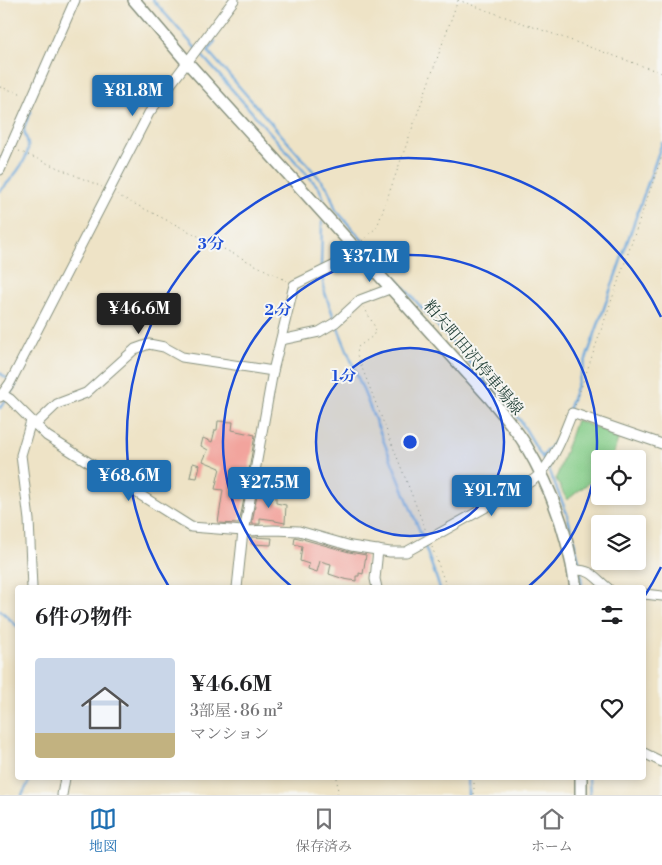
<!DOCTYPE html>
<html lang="ja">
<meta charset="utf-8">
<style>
body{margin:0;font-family:"Libre Bodoni","Noto Serif JP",serif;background:#f6f6f6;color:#202124;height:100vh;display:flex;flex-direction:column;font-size:19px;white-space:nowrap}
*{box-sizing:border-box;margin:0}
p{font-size:16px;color:#757577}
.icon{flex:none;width:28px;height:28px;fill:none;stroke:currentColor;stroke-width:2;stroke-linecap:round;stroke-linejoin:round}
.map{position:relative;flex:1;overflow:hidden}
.panel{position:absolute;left:15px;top:585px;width:631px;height:195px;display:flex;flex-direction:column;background:#fff;border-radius:5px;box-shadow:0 2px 8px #0003}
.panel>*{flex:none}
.buttons{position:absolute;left:591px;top:450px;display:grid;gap:10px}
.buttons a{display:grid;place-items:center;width:55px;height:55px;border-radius:5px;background:#fff;box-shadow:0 2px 8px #0003;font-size:25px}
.price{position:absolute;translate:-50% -42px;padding:0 11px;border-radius:5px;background:#1f6fb2;color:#fff;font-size:16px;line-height:32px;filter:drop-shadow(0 1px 2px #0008)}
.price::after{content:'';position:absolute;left:50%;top:30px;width:15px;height:11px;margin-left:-8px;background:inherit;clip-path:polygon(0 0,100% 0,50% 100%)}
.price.current{background:#222;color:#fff}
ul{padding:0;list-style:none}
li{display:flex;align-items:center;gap:15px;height:125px;padding:0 20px}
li+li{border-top:1px solid #e0e0e0}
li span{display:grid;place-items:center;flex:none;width:140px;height:100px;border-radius:5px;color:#555}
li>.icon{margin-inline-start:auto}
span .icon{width:60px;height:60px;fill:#fffc;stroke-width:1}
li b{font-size:21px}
h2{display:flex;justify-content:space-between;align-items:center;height:60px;padding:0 20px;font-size:21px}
.dock{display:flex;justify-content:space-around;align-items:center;height:70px;border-top:1px solid #e0e0e0;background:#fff;font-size:14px;color:#757577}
.dock a{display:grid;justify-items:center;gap:2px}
.dock .current{color:#1f6fb2}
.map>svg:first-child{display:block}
</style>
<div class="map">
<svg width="662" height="795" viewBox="0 0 662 795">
<rect width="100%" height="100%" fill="#f6f6f2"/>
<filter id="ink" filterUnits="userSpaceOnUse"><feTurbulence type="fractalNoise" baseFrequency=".02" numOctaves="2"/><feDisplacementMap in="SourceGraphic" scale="10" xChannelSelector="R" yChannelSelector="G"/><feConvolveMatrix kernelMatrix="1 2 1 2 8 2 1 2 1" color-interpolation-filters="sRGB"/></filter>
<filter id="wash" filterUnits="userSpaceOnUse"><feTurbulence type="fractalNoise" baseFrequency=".0096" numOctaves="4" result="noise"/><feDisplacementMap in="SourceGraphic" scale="20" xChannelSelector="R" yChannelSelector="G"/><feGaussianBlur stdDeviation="1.12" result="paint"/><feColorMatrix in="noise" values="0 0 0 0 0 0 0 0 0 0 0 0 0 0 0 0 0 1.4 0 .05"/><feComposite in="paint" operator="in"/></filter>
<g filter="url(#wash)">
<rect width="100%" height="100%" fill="#eee3c6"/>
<path fill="#84cc88" stroke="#52845e" d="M576,420L619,436L612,459H600V474L567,500L556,479Z"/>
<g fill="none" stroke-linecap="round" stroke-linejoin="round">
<g stroke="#66a5d9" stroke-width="2.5">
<path d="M153,0L319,188L324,199"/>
<path d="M215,41L208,51L328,188L336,210L520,420L545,462"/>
<path d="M0,191C9,182 27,162 28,149C29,142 25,136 24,130C24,125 29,116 31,111"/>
<path d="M321,268L322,222"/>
<path d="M322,274L324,290L334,318L423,539"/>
<path d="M0,373L16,385L0,408"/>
<path d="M565,419L662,143"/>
<path d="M543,456L556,440"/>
<path d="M548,467L567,514L580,565L582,588"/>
<path d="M424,544L440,588"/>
<path d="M0,610L18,627"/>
<path d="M468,778V795"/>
<path d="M589,778L590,795"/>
<path d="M22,795L31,778"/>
</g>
</g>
<g id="blocks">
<g fill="#f2a49d">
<path d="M218,421L233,422L232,430L255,435L248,476H246L242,494H245L239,524L218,523L223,490L215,489L220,468L203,461L208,450L201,446L203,438L212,442L215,430H217Z"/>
<path d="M193,463L200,465L197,478L190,477Z"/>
<path d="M257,494L276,496V503L286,505L285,523L275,521V520L260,518V524H252Z"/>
<path d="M251,537L272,538L271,545L252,544Z"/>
<path d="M295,537L349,552L366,555L363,574L359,573V576H356V581L344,579L329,574L331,564L320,561L317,572L308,569L309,564L300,561L302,546L294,544Z"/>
</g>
</g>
</g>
<g filter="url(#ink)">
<use href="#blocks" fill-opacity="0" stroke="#86907d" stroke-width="1"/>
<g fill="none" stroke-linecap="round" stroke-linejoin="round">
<g stroke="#86907d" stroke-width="11">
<g id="minor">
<path d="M0,170L75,0"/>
<path d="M281,340L319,332L336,322L360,300L392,288"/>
<path d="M2,394L10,399L47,436L191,527L243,531L274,530L299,531L351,546L390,552H406L522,487C528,483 536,479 541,473C556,456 564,433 572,413L662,444"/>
<path d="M0,397L10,383L149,113L234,0"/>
<path d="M31,421L21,455L29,520L32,588"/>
<path d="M35,425L57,404L86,393L135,349L149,344L164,347L182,357L273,371"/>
<path d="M573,570C592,569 594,577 608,588"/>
<path d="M237,588L243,531L245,527L273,371L294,285L337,264L355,248"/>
<path d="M377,588L375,579L378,550"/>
<path d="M644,594L662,596"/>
<path d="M644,753L662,762"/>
<path d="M62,795L65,778"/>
</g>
</g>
<g stroke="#86907d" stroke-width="14">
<g id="major">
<path d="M134,0L187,62L490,398C502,413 515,428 525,444C551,487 569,538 576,588"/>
<path d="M581,778V795"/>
</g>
</g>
<g stroke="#86907d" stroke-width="1" stroke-dasharray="1 4" stroke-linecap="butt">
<path d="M458,0L662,73"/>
<path d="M0,87L23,94"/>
<path d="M19,151L102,187"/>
<path d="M117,195L287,281"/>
<path d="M362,241L377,227L458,0"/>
<path d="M364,307L376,329L373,336L358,347L357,355L426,531"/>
<path d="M575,405L662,156"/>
<path d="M432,547L447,588"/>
<path d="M337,778L338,795"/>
<path d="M474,778V795"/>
</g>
<use href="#minor" stroke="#fff" stroke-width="9"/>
<use href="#major" stroke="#fff" stroke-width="11"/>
</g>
</g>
<circle cx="410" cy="442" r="94" fill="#1d4ed8" fill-opacity=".12"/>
<g fill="none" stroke="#1d4ed8" stroke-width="2.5">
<circle cx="410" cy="442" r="94"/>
<path d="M292 587A187 187 0 1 1 528 587"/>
<path d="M661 567A281 281 0 0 1 644 597M169 587A281 281 0 1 1 661 317"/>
</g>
<g text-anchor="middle" stroke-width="4" stroke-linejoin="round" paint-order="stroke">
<g font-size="16" fill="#1f3d34" stroke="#f6f6f2">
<text transform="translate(474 357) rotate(50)" y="6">粕矢町田沢停車場線</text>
</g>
</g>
<circle cx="410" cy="442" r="8" fill="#1d4ed8" stroke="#f6f6f2" stroke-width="2.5"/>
<g font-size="15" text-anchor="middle" font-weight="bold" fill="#1d4ed8" stroke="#f6f6f2" stroke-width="4" stroke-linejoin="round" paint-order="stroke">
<text x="211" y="249">3 分</text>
<text x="278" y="315">2 分</text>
<text x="344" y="381">1 分</text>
</g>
</svg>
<div class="buttons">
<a><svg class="icon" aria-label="locate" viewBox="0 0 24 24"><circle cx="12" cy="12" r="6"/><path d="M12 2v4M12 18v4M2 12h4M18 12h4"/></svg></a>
<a><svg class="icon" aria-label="layers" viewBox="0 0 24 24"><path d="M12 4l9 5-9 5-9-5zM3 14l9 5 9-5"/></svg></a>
</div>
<b class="price" style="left:133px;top:117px">¥81.8M</b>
<b class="price" style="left:370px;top:283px">¥37.1M</b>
<b class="price current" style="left:139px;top:335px">¥46.6M</b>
<b class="price" style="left:129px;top:502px">¥68.6M</b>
<b class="price" style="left:269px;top:509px">¥27.5M</b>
<b class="price" style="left:492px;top:517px">¥91.7M</b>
<section class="panel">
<h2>6件の物件<svg class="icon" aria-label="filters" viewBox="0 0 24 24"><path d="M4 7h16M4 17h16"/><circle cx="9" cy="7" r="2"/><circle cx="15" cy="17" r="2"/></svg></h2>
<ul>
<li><span style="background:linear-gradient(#c9d6e8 75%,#c2b280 0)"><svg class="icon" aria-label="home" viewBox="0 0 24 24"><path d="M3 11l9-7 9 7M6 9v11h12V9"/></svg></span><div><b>¥46.6M</b><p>3部屋 · 86 m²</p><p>マンション</p></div><svg class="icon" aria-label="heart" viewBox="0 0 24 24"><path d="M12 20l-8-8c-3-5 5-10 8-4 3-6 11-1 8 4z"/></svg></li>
</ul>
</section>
</div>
<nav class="dock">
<a class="current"><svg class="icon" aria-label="map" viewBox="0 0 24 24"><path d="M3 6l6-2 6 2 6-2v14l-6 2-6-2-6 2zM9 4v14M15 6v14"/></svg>地図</a>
<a><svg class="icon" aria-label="saved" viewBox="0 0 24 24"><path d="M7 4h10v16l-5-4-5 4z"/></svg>保存済み</a>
<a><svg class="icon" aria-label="home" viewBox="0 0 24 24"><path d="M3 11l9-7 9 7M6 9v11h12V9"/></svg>ホーム</a>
</nav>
